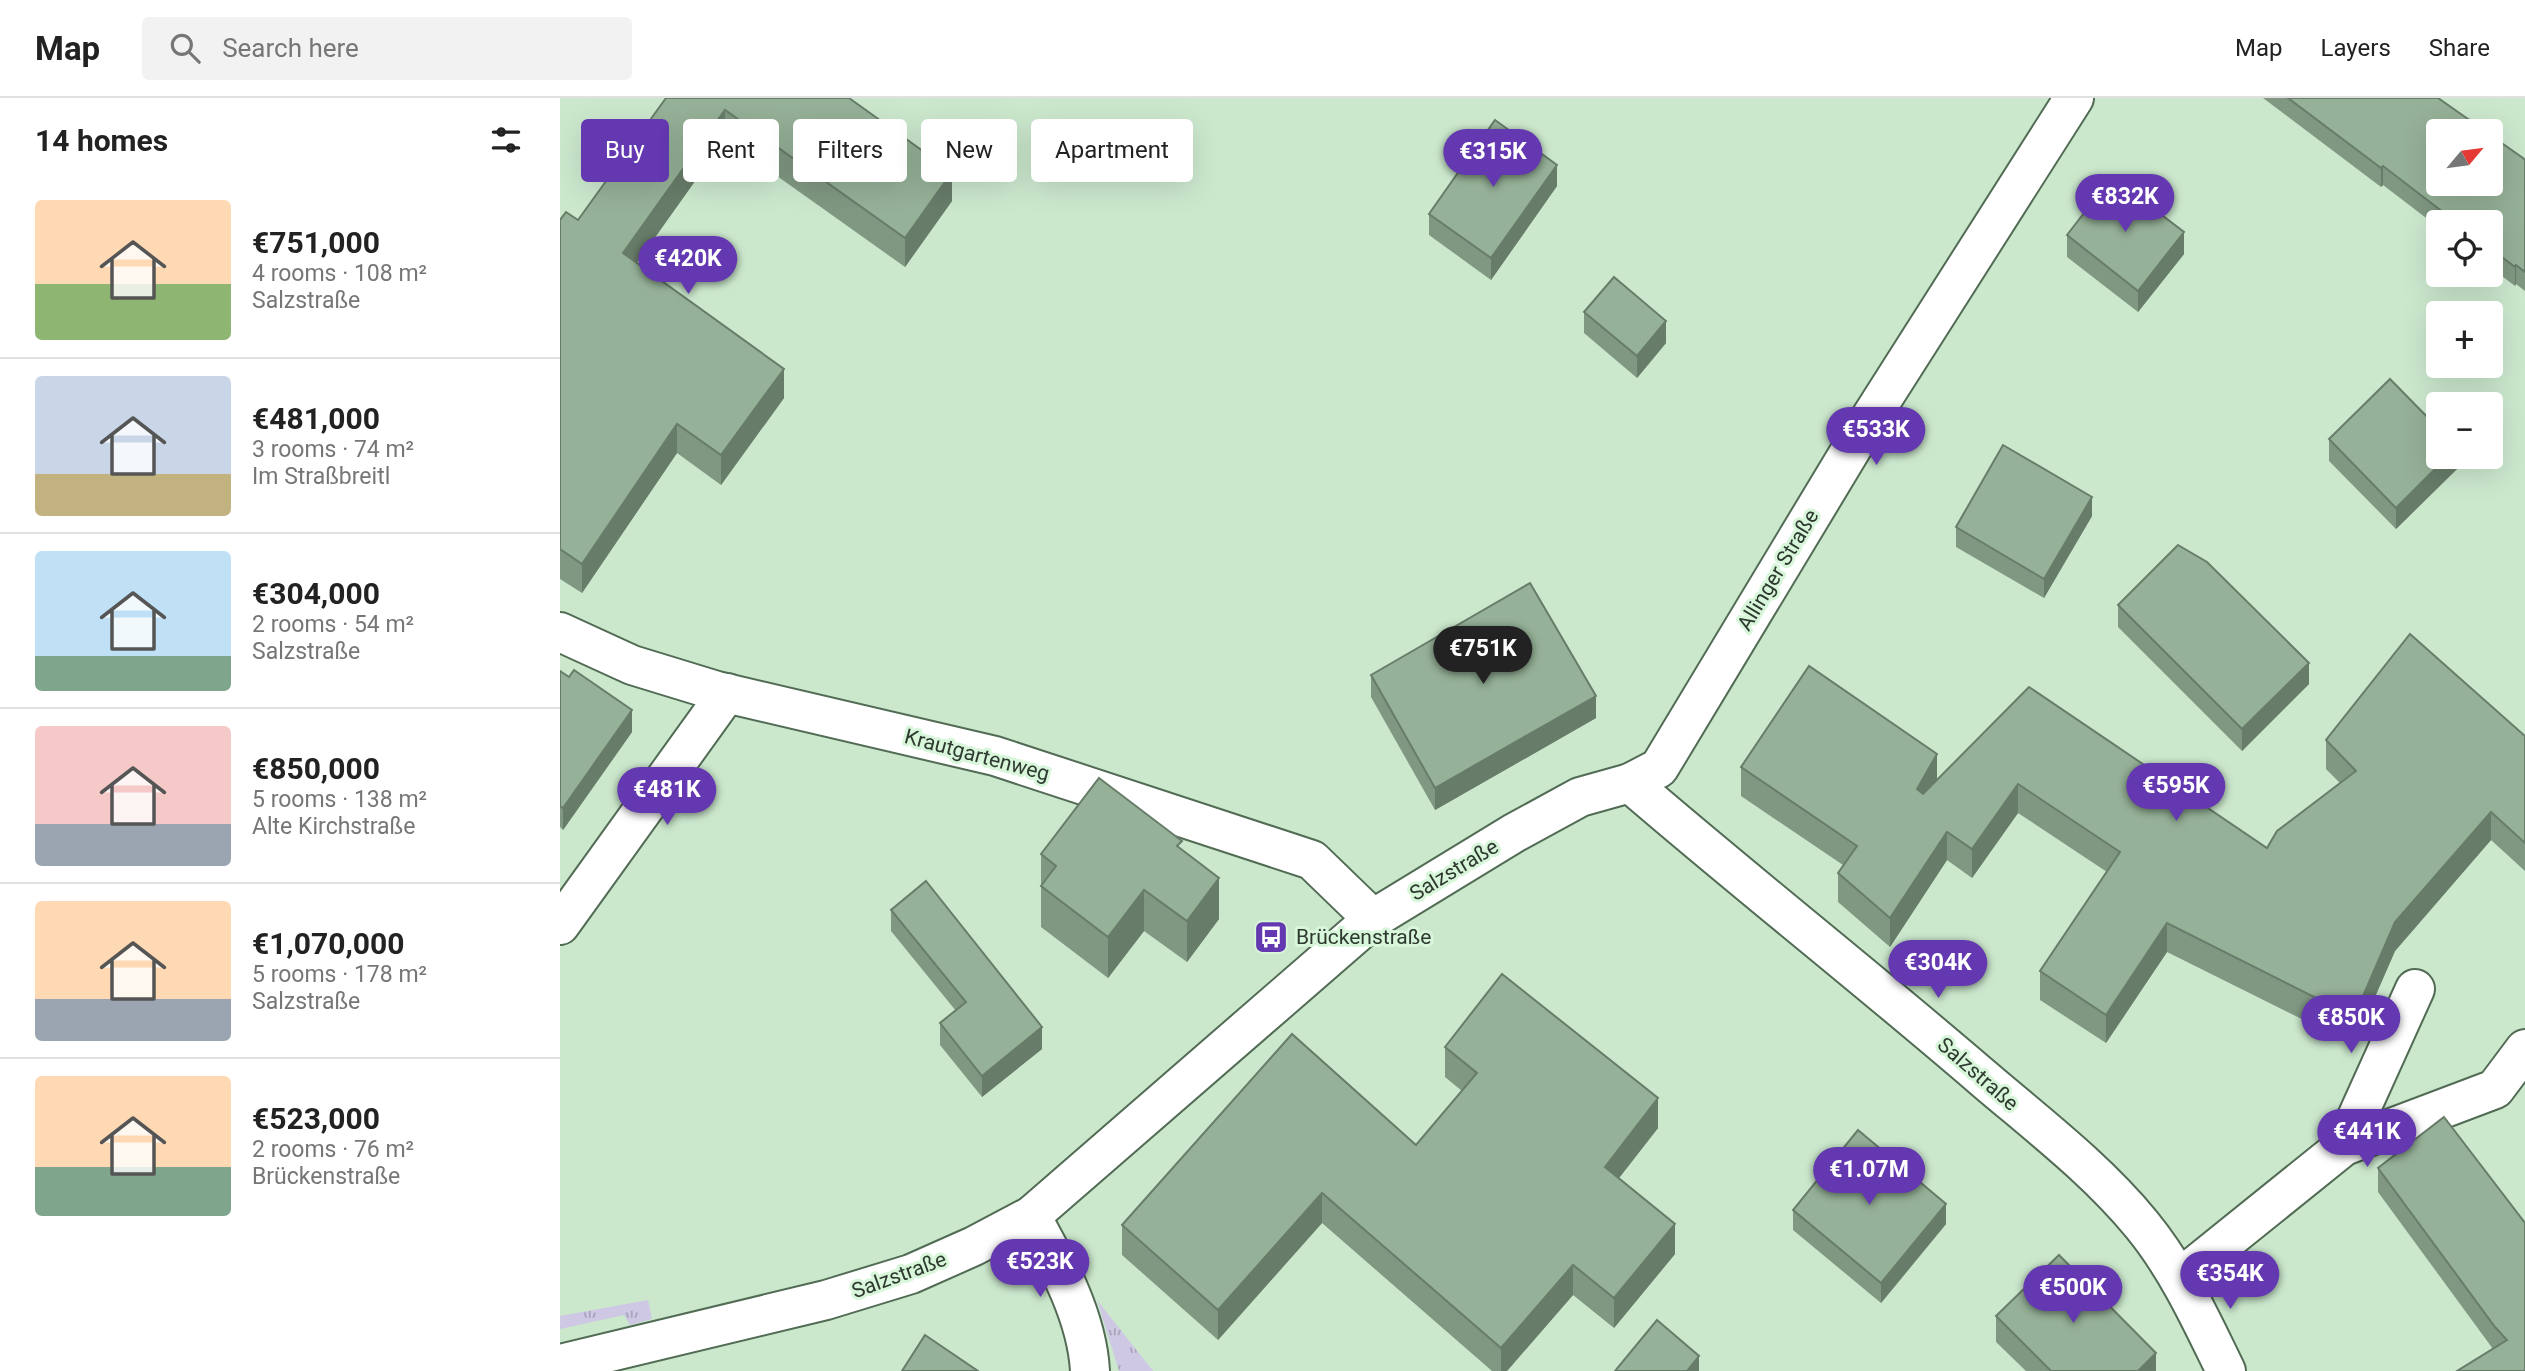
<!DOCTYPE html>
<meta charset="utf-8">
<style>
body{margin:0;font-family:Roboto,sans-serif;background:#f2f2f2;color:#222;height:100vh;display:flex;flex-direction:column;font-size:26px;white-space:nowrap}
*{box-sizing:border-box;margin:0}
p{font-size:23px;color:#767676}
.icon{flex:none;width:38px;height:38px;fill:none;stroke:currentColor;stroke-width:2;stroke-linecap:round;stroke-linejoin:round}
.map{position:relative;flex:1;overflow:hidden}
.details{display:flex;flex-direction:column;background:#fff;width:560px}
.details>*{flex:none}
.guide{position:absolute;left:21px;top:21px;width:665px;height:63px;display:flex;gap:14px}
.needle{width:46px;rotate:61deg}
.controls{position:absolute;left:1866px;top:21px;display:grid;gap:14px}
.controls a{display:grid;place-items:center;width:77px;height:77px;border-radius:7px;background:#fff;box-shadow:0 7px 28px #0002;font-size:35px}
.price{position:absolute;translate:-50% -60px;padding:0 16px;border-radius:24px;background:#6338b0;color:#fff;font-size:23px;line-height:46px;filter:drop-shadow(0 2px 4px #0008)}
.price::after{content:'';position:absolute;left:50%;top:42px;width:21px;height:16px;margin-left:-10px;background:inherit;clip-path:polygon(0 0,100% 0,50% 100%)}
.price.current{background:#222;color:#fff}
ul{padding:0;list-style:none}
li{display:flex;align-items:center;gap:21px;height:175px;padding:0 35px}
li+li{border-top:2px solid #e0e0e0}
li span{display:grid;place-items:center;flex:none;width:196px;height:140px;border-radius:7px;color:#555}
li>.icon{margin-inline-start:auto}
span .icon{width:84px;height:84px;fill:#fffc;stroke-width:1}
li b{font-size:30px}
h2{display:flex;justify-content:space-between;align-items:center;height:84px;padding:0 35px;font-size:30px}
.chip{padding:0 24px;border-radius:7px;background:#fff;box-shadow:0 7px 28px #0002;font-size:24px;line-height:63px}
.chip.current{background:#6338b0;color:#fff}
header{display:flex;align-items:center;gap:42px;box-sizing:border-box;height:98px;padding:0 35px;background:#fff;border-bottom:2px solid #e0e0e0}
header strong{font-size:33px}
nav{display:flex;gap:38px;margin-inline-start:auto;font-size:24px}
.search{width:490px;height:63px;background:#f2f2f2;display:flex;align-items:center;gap:18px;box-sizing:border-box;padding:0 24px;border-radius:7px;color:#767676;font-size:26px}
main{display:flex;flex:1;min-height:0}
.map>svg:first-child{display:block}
</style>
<header>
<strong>Map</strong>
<div class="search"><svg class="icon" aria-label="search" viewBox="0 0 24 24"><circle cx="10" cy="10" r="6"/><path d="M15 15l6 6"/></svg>Search here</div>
<nav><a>Map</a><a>Layers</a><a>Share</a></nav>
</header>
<main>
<section class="details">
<h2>14 homes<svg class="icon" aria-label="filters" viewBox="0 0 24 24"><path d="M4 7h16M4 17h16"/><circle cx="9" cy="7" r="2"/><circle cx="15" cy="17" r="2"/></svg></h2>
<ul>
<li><span style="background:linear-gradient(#ffd9b3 60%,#8fb573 0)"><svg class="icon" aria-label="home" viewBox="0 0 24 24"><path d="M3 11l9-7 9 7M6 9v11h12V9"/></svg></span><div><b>€751,000</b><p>4 rooms · 108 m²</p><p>Salzstraße</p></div></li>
<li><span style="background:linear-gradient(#c9d6e8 70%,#c2b280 0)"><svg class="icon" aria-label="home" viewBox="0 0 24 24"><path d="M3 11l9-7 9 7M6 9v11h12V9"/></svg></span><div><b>€481,000</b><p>3 rooms · 74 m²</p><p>Im Straßbreitl</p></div></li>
<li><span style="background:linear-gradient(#bfe0f5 75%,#7fa58c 0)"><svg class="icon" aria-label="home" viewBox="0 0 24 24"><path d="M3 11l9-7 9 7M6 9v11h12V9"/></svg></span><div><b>€304,000</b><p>2 rooms · 54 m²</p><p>Salzstraße</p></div></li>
<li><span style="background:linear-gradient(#f6c9c9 70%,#9aa5b1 0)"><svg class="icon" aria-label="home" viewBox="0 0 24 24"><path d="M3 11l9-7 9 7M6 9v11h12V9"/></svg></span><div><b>€850,000</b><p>5 rooms · 138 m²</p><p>Alte Kirchstraße</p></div></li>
<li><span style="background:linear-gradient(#ffd9b3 70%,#9aa5b1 0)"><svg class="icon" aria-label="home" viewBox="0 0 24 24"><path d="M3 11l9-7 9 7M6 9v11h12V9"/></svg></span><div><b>€1,070,000</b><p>5 rooms · 178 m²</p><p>Salzstraße</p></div></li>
<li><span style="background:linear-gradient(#ffd9b3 65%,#7fa58c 0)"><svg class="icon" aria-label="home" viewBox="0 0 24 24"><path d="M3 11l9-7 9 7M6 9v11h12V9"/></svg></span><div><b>€523,000</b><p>2 rooms · 76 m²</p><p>Brückenstraße</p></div></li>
</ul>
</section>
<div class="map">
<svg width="1965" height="1273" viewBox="0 0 1965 1273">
<defs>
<pattern id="grass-tufts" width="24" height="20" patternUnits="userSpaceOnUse" patternTransform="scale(1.75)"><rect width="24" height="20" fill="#cec8e4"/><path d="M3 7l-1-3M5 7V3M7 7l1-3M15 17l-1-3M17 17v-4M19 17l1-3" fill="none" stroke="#a8a3b9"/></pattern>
</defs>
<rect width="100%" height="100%" fill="#cbe8cd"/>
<g fill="url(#grass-tufts)">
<path d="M88,1202L92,1221L70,1227L64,1217L0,1231V1218Z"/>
<path d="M537,1202L593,1273H559Z"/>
</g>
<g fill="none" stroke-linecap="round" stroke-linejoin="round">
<g stroke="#516b54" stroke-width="42">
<g id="minor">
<path d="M0,534L72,567L157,593L435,658L752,762L813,821"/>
<path d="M1070,685C1186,785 1307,880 1423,980C1478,1027 1536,1071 1582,1127C1618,1171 1641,1222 1666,1273"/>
<path d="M0,827L167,595"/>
<path d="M1784,1048L1855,891"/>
<path d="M471,1118C497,1165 527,1218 530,1273"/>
<path d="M1620,1180L1784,1048L1935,991L1965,951"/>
<path d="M0,1266L266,1202L351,1176L414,1148L471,1118L813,821L954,735L1020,699L1070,685L1099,670L1304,330L1514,0"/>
</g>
</g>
<use href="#minor" stroke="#fff" stroke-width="38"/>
</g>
<g fill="#809882">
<path d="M106,0H289L392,103L345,169L165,41L77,165L224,300L161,387L117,355L22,495L0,481V122H18Z"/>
<path d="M1703,0H1878L1965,62V193L1956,186L1955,188L1930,169V124H1878V129L1823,87L1821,89Z"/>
<path d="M997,88L931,182L869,137V116Z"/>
<path d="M1507,137L1624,156L1578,214L1507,159Z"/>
<path d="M1024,214L1106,245L1077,280L1024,235Z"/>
<path d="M1769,341L1897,359V371L1836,431L1769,363Z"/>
<path d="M1532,418L1484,500L1396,449V429Z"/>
<path d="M1558,507L1749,586L1682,653L1558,529Z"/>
<path d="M0,573L72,634L3,732L0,729Z"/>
<path d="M811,577L1036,620L875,712L811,599Z"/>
<path d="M1469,589L1707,750L1780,685L1766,671V642L1965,638V773L1931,742L1835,853L1794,947L1607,854L1546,945L1480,902V873L1547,774L1458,715L1412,780L1387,762L1330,849L1278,804V775L1283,767L1181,698V669L1377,682Z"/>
<path d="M622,752L659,821L627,864L584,833L548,880L481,829V756Z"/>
<path d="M331,812L482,951L422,999L380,947V925L396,913L331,833Z"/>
<path d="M885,949L1098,1030L1059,1080L1115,1156L1054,1230L1013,1197L947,1273H932L762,1125L658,1242L562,1157V1127L856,1047L902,993L885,979Z"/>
<path d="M1884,1019L1965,1273L1933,1251L1818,1094V1070Z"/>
<path d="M1233,1112L1386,1126L1321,1205L1233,1132Z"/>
<path d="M1436,1218L1596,1273H1466L1436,1244Z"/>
</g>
<g fill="#687c6a">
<path d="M165,12V41L63,184V155Z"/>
<path d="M997,67V88L931,182V160Z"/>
<path d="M1823,68V87L1821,89V70Z"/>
<path d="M392,74V103L345,169V140Z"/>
<path d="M1624,134V156L1578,214V193Z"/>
<path d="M1956,167V186L1955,188V169Z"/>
<path d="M1106,223V245L1077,280V258Z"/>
<path d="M224,271V300L161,387V357Z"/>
<path d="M117,326V355L22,495V466Z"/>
<path d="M1887,359H1897V371L1836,431V410Z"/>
<path d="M1532,399V418L1484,500V481Z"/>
<path d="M1749,565V586L1682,653V631Z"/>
<path d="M1036,598V620L875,712V690Z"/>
<path d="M72,612V634L3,732V710Z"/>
<path d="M1377,656V685L1357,720V691Z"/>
<path d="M1458,686V715L1412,780V751Z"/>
<path d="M1931,714V742L1835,853L1794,947V919L1835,824Z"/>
<path d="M1387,734V762L1330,849V820Z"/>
<path d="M659,780V821L627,864V823Z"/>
<path d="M584,792V833L548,880V839Z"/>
<path d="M1607,825V854L1546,945V917Z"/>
<path d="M482,929V951L422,999V978Z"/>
<path d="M1098,1000V1030L1045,1098V1069Z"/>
<path d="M762,1095V1125L658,1242V1212Z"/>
<path d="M1386,1106V1126L1321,1205V1185Z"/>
<path d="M1115,1126V1156L1054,1230V1200Z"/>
<path d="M1013,1167V1197L947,1273H941V1250Z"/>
<path d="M1596,1255V1273H1578Z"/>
<path d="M1139,1258V1273H1127Z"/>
</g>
<g fill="#95b197" stroke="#687c6a" stroke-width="2">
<path d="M106,0H289L392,74L345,140L165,12L63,155L224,271L161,357L117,326L22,466L0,451V122L6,114L18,122Z"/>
<path d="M1728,0H1878L1925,33H1878V86H1930V37L1963,60L1965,62V174L1956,167L1955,169L1930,150V124H1896L1823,68L1821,70Z"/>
<path d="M935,22L997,67L931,160L869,116Z"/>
<path d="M1552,79L1624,134L1578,193L1507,137Z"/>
<path d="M1054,179L1106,223L1077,258L1024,214Z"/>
<path d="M1830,281L1878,330V359H1887L1836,410L1769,341Z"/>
<path d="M1443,347L1532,399L1484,481L1396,429Z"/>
<path d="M1618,447L1647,464L1749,565L1682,631L1558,507Z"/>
<path d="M970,485L1036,598L875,690L811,577Z"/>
<path d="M1850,536L1965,638V745L1931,714L1835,824L1794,919L1607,825L1546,917L1480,873L1560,754L1458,686L1412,751L1387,734L1330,820L1278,775L1297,748L1181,669L1249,568L1377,656L1357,691L1363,696L1469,589L1707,750L1717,733L1796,673L1766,642Z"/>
<path d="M14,572L72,612L3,710L0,708V573L9,579Z"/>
<path d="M539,680L622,743L617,748L659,780L627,823L584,792L548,839L481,788L496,768L481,756Z"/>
<path d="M366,783L482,929L422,978L380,925L406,904L331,812Z"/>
<path d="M942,876L1098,1000L1045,1069L1115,1126L1054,1200L1013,1167L941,1250L762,1095L658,1212L562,1127L732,936L856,1047L917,975L885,949Z"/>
<path d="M1884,1019L1965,1125V1273H1897L1947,1242L1935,1229L1818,1070Z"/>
<path d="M1298,1032L1386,1106L1321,1185L1233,1112Z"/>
<path d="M1499,1157L1596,1255L1578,1273H1491L1436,1218Z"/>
<path d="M1097,1222L1139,1258L1127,1273H1055Z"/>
<path d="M365,1237L418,1273H342Z"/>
</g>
<defs>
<g id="bus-square" transform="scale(1.75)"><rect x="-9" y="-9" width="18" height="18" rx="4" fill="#6338b0" stroke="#d8f6da"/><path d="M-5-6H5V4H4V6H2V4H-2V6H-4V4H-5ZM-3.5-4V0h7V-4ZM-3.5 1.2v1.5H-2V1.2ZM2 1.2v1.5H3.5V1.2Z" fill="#fff"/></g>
</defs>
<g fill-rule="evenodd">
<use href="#bus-square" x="711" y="839"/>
</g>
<g text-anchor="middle" stroke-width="6" stroke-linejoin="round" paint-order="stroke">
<g font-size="21" fill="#2e3a2f" stroke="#d8f6da">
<text transform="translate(1218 472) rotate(-59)" y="7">Allinger Straße</text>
<text transform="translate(417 657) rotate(15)" y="7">Krautgartenweg</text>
<text transform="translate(894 772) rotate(-31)" y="7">Salzstraße</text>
<text transform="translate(1418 976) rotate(41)" y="7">Salzstraße</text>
<text transform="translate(339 1177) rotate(-20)" y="7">Salzstraße</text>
</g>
<g font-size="21" fill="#2e3a2f" stroke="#d8f6da" text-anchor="start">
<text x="736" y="846">Brückenstraße</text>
</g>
</g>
</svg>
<div class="controls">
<a><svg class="needle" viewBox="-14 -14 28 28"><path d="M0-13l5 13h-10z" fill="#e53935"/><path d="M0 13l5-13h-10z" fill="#767676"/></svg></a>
<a><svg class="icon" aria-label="locate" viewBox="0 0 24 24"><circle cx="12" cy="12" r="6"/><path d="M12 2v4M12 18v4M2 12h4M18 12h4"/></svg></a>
<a>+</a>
<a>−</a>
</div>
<b class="price" style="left:933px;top:91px">€315K</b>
<b class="price" style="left:1565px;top:136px">€832K</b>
<b class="price" style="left:128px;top:198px">€420K</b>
<b class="price" style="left:1316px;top:369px">€533K</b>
<b class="price current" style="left:923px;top:588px">€751K</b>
<b class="price" style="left:1616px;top:725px">€595K</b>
<b class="price" style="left:107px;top:729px">€481K</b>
<b class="price" style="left:1378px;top:902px">€304K</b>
<b class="price" style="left:1791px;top:957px">€850K</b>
<b class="price" style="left:1807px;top:1071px">€441K</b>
<b class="price" style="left:1309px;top:1109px">€1.07M</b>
<b class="price" style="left:480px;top:1201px">€523K</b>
<b class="price" style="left:1670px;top:1213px">€354K</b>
<b class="price" style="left:1513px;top:1227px">€500K</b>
<div class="guide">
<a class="chip current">Buy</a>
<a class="chip">Rent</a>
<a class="chip">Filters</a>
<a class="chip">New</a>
<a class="chip">Apartment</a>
</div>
</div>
</main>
